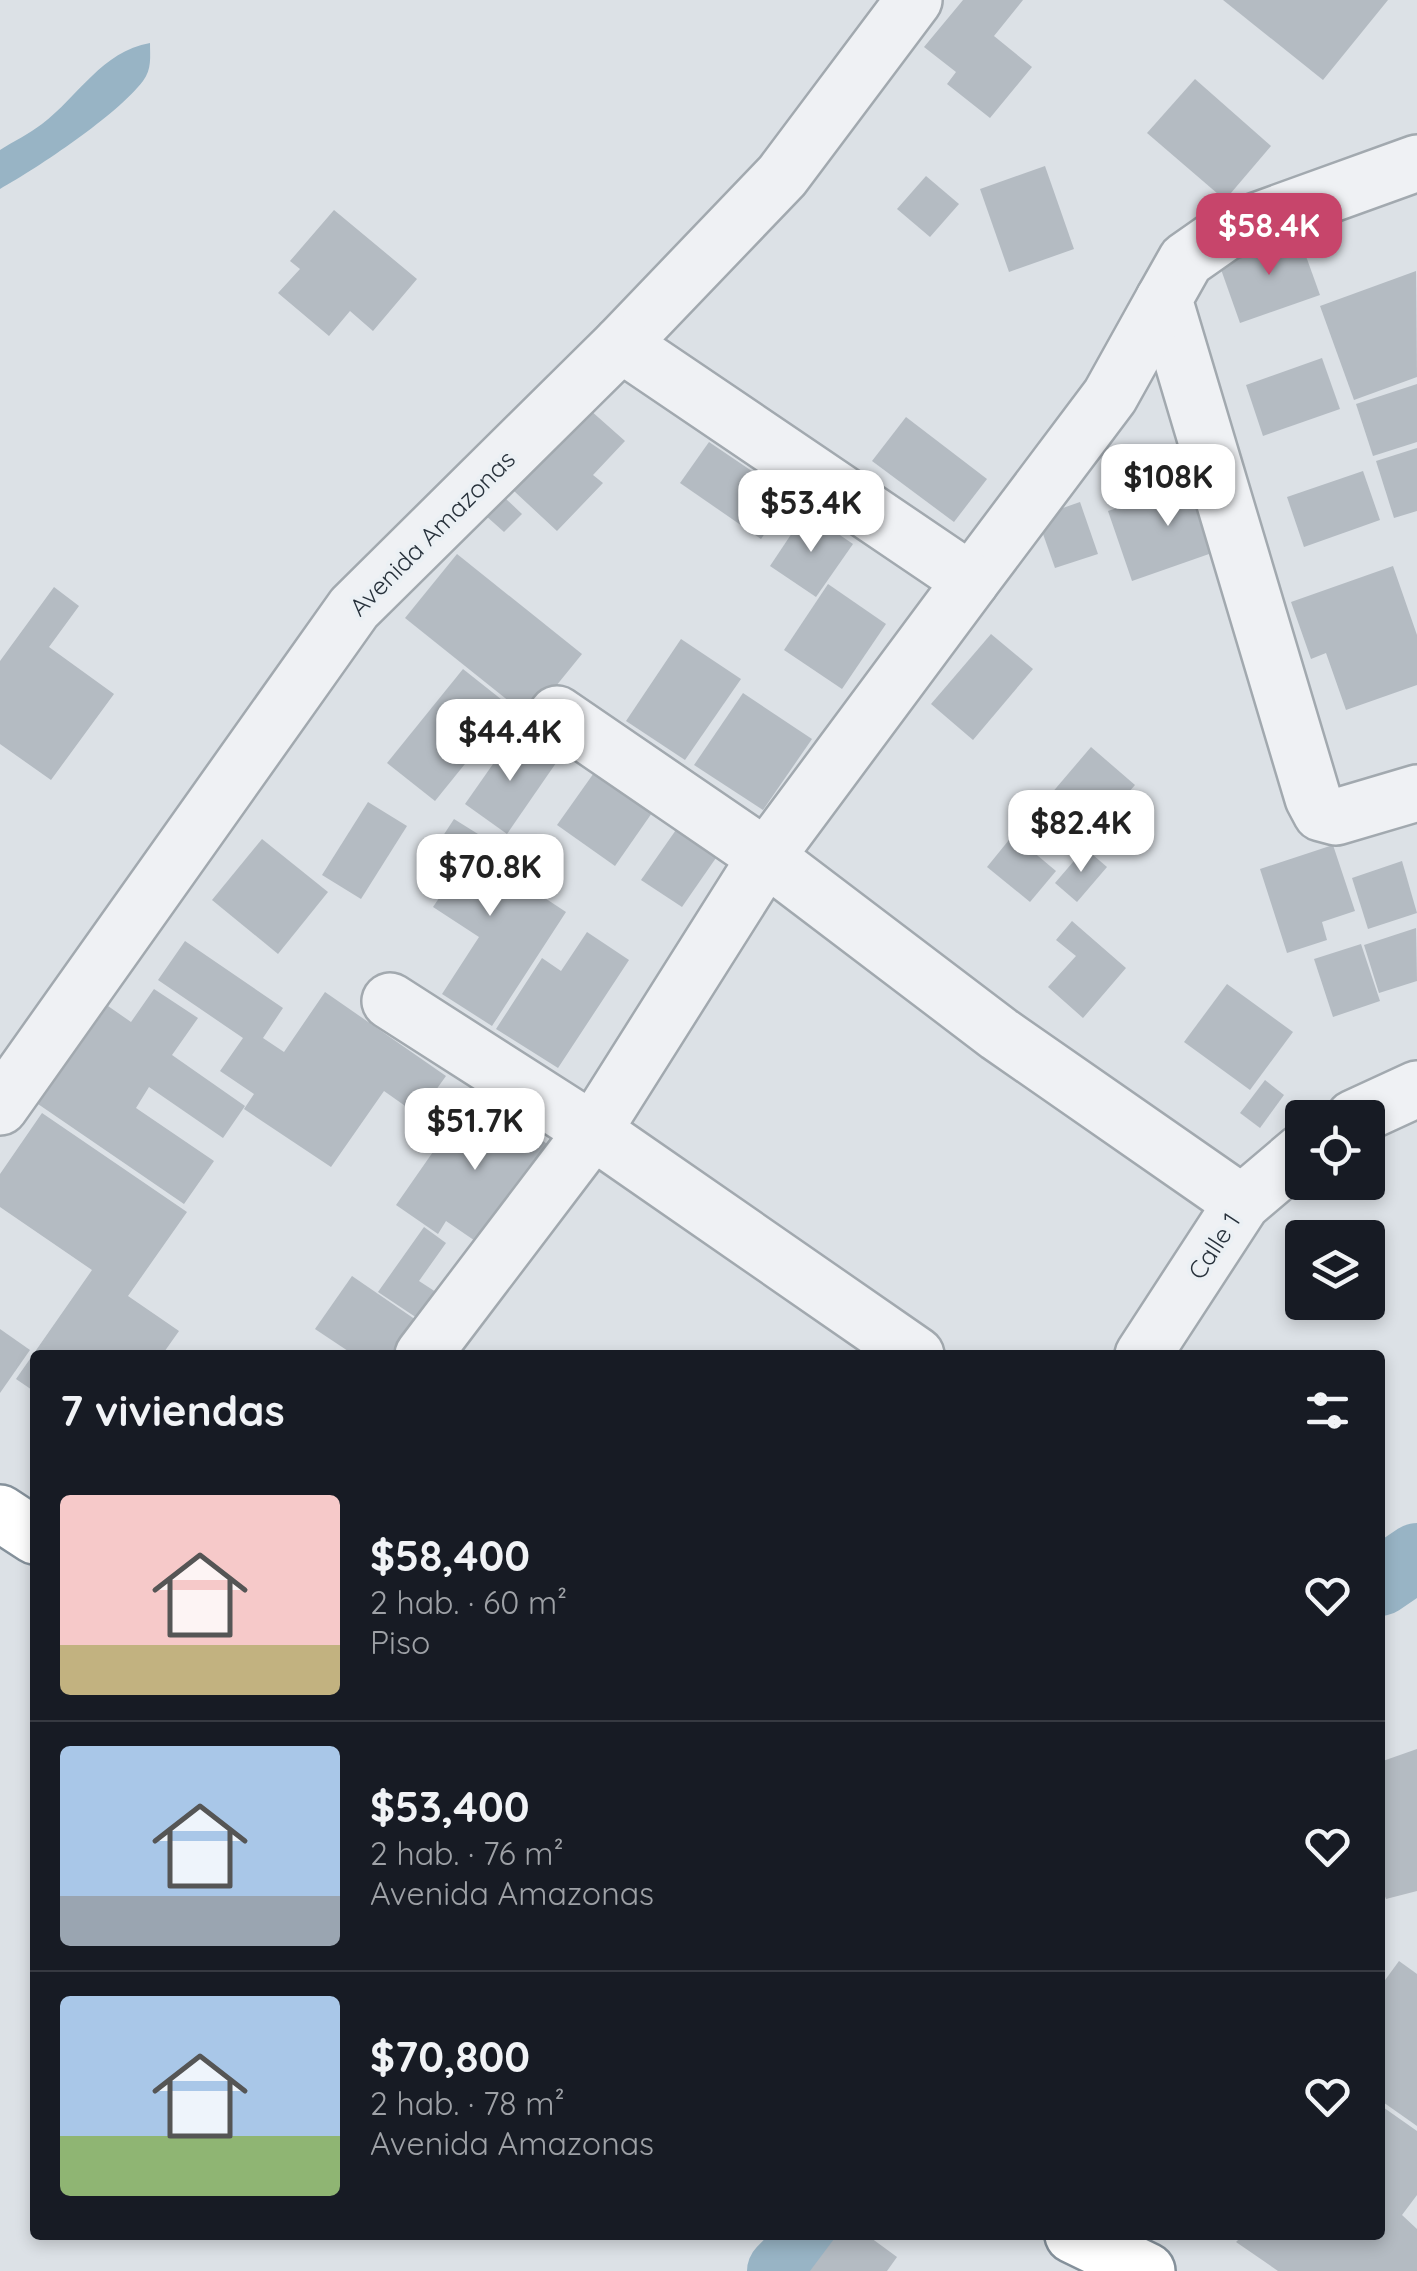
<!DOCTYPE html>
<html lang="es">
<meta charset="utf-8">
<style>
body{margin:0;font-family:Quicksand,sans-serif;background:#242831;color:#f1f3f6;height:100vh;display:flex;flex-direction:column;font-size:38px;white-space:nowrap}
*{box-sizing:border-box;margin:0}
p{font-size:32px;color:#9ea1a6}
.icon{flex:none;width:55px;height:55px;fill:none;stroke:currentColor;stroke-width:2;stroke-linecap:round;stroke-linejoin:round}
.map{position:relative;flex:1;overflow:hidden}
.drawer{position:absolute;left:30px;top:1350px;width:1355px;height:890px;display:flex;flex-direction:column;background:#171b24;border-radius:10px;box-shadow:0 5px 15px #0003}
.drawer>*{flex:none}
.controls{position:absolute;left:1285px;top:1100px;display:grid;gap:20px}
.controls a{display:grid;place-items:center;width:100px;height:100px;border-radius:10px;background:#171b24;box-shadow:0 5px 15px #0003;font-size:50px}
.price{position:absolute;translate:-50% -85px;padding:0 22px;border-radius:20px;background:#fff;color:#222;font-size:32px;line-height:65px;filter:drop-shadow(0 2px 5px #0008)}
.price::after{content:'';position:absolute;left:50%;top:60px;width:30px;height:22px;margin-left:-15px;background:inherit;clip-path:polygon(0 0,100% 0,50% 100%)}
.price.active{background:#c7456b;color:#fff}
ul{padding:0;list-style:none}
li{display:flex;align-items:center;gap:30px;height:250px;padding:0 30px}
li+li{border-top:2px solid #363941}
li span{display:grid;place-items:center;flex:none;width:280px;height:200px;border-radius:10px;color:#555}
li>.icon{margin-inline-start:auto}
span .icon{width:120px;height:120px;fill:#fffc;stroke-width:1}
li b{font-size:42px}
h2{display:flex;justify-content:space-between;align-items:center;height:120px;padding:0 30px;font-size:42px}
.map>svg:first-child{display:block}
</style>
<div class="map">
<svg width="1417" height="2271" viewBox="0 0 1417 2271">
<rect width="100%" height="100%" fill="#dce1e6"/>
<path fill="#98b4c5" d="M150,43C150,57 152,69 143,81C117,115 39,167 0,189V150C14,141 29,134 42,124C78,97 102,51 150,43Z"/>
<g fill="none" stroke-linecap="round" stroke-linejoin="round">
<g stroke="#98b4c5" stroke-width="68">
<path d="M1380,1582L1417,1557"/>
<path d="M781,2271L816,2235"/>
</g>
</g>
<g fill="#b4bbc2">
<path d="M963,0H1023L994,36L1032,67L990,118L947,84L956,72L924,47Z"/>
<path d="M1223,0H1388L1323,80Z"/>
<path d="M1195,79L1271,146L1225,200L1147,133Z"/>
<path d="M1045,166L1074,249L1009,272L980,189Z"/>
<path d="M926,176L959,204L930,237L897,209Z"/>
<path d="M334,210L417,279L373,331L350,311L329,336L278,293L300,269L290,261Z"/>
<path d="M1298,234L1320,295L1240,323L1218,261Z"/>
<path d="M1416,271L1417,377L1354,400L1320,306Z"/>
<path d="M1322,358L1340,409L1263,436L1246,385Z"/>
<path d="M1417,384V442L1373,456L1356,404Z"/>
<path d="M590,410L625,441L593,475L603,483L557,531L514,491Z"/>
<path d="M906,417L987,479L954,522L872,461Z"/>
<path d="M709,442L790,497L761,539L680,483Z"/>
<path d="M1417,448V511L1394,518L1376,461Z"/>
<path d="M1188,453L1197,477L1124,502L1117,478Z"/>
<path d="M1363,471L1380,520L1304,547L1287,497Z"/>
<path d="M1205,478L1229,547L1132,581L1108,511Z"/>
<path d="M503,496L522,514L504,532L485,515Z"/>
<path d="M1080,502L1098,554L1055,568L1037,517Z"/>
<path d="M806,512L853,544L816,597L770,566Z"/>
<path d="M457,554L582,654L530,718L405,618Z"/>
<path d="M1393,566L1417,635V685L1346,710L1326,653L1311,659L1291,602Z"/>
<path d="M828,584L886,624L842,689L784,650Z"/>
<path d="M54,587L79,606L49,647L114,694L51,780L0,744V661Z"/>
<path d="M991,634L1033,669L973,740L931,704Z"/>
<path d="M681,639L741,679L685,760L626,721Z"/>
<path d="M463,669L511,707L435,801L387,763Z"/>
<path d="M743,693L812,739L763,810L694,765Z"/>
<path d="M514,734L556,763L507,834L465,804Z"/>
<path d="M1091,747L1135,785L1089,839L1045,801Z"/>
<path d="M596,770L654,810L615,866L557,825Z"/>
<path d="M368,802L407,826L361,899L322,875Z"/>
<path d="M454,819L526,864L516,879L566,912L492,1026L442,994L479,937L433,907L450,882L424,865Z"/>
<path d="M678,827L718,855L682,907L641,880Z"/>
<path d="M1013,835L1056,871L1030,902L987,867Z"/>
<path d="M262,839L328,892L278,954L212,900Z"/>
<path d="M1333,845L1355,911L1322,922L1327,940L1287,953L1260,869Z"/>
<path d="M1085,848L1107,867L1077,902L1055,883Z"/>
<path d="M1402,861L1417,913L1368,929L1352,878Z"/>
<path d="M1072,921L1126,968L1083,1018L1048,987L1076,956L1056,940Z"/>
<path d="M1416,928L1417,981L1379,993L1364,945Z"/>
<path d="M587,932L629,960L558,1068L496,1029L542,958L561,971Z"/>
<path d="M185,941L283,1008L263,1038L284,1052L325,992L446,1076L418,1115L384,1091L331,1167L244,1109L254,1094L220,1071L243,1038L158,980Z"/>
<path d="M1361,944L1380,1001L1333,1017L1314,959Z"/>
<path d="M1227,984L1293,1032L1250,1090L1184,1042Z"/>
<path d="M154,989L198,1018L172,1055L245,1106L223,1138L149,1087L136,1108L214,1161L184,1204L38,1104L108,1006L131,1022Z"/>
<path d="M1265,1080L1284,1095L1260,1128L1240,1113Z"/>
<path d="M474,1093L553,1148L484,1247L446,1221L438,1234L396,1205Z"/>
<path d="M42,1113L187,1212L128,1296L179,1331L162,1355H35V1392L16,1379L92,1270L0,1207V1174Z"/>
<path d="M424,1227L446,1243L419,1281L439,1294L420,1320L378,1292Z"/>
<path d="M352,1276L419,1322L396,1355H354L315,1329Z"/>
<path d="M0,1329L30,1350L0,1393Z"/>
<path d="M1417,1749V1891L1386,1899L1380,1884V1762Z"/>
<path d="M1399,1961L1417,1974V2126L1380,2100V1987Z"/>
<path d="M1380,2105L1417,2131V2195L1402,2215L1417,2229V2271H1278L1236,2242L1243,2235H1380Z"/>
<path d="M837,2235H867L897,2257L887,2271H810Z"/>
</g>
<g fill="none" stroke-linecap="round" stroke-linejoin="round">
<g stroke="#a2a9af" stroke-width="60">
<g id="minor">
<path d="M1417,163L1226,232L1186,260L1164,299L1313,798L1321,813L1336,817L1417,793"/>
<path d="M971,581L1110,396L1164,299"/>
<path d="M557,714L766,857L999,1034L1242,1203"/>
<path d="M390,1001L593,1131L916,1355"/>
<path d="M0,1107L354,608L621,344L782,176L914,0"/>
<path d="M1354,1118L1417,1089"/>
<path d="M423,1355L593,1131L766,857L971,581L621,344"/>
<path d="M1143,1355L1242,1203L1302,1152"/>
</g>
</g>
<g stroke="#85919b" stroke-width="60">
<g id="highway">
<path d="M0,1513L35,1536"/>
<path d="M1073,2235L1147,2271"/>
</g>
</g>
<use href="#minor" stroke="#eff1f4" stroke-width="55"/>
<use href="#highway" stroke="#fff" stroke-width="55"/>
</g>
<g text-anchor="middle" stroke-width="8" stroke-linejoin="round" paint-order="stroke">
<g font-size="25" fill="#27313b" stroke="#ebf0f4">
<text transform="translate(432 533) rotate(-45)" y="9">Avenida Amazonas</text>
<text transform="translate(1214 1246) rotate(-57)" y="9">Calle 1</text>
</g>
</g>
</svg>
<div class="controls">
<a><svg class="icon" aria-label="locate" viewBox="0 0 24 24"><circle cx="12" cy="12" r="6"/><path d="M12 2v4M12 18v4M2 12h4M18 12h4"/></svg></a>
<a><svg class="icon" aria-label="layers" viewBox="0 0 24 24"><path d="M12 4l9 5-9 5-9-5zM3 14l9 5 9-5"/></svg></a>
</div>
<b class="price active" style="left:1269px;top:278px">$58.4K</b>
<b class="price" style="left:1168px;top:529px">$108K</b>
<b class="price" style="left:811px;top:555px">$53.4K</b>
<b class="price" style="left:510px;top:784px">$44.4K</b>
<b class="price" style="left:1081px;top:875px">$82.4K</b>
<b class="price" style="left:490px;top:919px">$70.8K</b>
<b class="price" style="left:475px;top:1173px">$51.7K</b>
<section class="drawer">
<h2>7 viviendas<svg class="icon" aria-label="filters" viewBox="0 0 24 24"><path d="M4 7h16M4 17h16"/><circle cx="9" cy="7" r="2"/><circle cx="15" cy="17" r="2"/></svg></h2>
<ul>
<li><span style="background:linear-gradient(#f6c9c9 75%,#c2b280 0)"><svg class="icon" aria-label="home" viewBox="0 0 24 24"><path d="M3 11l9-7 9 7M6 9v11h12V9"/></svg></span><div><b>$58,400</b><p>2 hab. · 60 m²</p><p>Piso</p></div><svg class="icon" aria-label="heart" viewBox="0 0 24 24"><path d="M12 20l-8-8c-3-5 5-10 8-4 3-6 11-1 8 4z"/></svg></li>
<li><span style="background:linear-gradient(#a9c7e8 75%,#9aa5b1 0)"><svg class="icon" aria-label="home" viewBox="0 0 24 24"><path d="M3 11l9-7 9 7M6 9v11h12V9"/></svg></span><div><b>$53,400</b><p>2 hab. · 76 m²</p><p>Avenida Amazonas</p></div><svg class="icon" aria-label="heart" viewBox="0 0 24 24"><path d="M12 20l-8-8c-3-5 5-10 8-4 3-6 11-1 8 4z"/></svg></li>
<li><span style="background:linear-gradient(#a9c7e8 70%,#8fb573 0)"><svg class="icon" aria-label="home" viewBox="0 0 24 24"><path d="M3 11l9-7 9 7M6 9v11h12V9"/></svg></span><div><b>$70,800</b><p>2 hab. · 78 m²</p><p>Avenida Amazonas</p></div><svg class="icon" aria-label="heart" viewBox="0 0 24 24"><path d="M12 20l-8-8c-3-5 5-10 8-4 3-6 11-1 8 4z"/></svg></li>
</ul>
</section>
</div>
